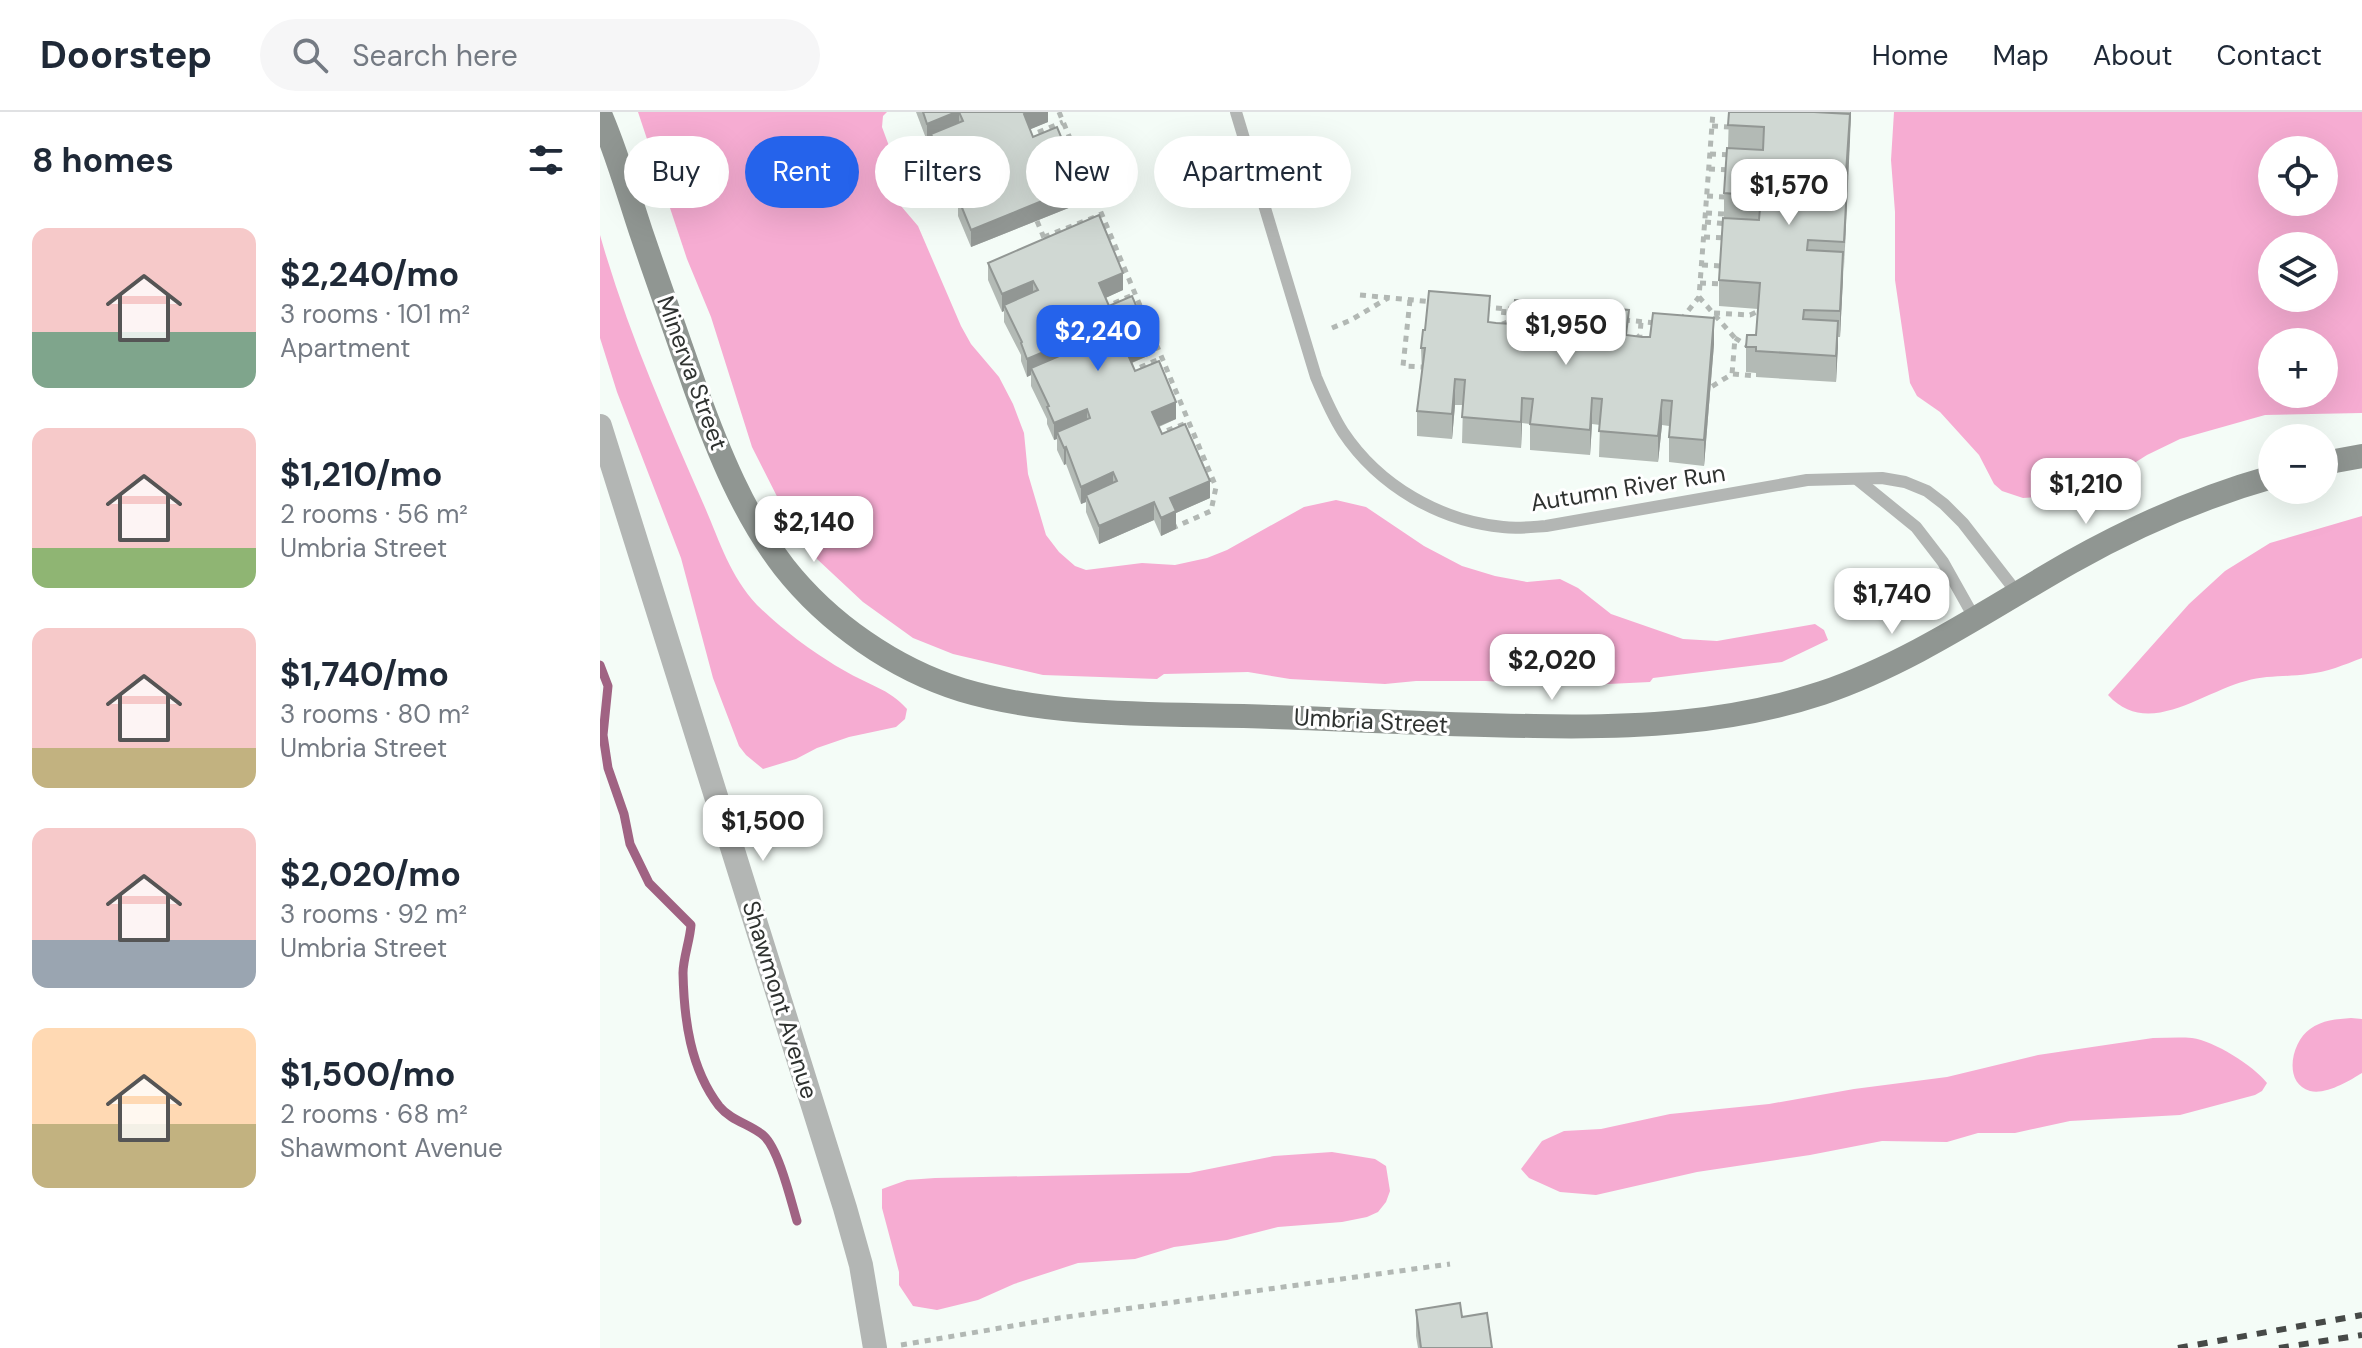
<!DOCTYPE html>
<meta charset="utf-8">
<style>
body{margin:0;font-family:"DM Sans",sans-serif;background:#f6f6f7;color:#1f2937;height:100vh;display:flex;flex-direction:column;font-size:30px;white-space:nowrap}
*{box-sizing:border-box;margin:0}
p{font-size:26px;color:#747a83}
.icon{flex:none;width:44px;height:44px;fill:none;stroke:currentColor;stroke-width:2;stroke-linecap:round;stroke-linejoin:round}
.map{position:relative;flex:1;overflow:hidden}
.sheet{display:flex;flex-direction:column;background:#fff;width:600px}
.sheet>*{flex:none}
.hud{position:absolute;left:24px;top:24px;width:760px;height:72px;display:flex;gap:16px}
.tools{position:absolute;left:1658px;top:24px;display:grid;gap:16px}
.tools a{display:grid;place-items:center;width:80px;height:80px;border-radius:50%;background:#fff;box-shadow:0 8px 32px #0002;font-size:40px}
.price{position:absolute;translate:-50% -68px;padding:0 18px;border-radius:16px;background:#fff;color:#222;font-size:26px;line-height:52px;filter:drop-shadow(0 2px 4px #0008)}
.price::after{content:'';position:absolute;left:50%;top:48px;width:24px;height:18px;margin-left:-12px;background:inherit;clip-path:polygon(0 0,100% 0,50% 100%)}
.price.active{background:#2563eb;color:#fff}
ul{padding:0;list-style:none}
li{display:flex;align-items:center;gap:24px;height:200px;padding:0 32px}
li span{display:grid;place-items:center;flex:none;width:224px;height:160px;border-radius:16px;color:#555}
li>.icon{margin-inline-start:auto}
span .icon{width:96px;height:96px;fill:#fffc;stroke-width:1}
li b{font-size:34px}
h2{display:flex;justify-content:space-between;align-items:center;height:96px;padding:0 32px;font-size:34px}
.chip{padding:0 28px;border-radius:36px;background:#fff;box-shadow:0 8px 32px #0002;font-size:28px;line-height:72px}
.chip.active{background:#2563eb;color:#fff}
header{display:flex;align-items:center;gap:48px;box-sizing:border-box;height:112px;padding:0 40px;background:#fff;border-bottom:2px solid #e0e1e3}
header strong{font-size:38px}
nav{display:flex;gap:44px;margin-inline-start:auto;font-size:28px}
.search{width:560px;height:72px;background:#f6f6f7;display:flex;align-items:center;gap:20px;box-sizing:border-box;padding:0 28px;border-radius:44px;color:#747a83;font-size:30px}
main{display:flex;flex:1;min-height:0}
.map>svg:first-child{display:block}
</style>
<header>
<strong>Doorstep</strong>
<div class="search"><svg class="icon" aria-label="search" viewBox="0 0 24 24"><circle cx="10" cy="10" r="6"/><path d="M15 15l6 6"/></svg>Search here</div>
<nav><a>Home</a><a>Map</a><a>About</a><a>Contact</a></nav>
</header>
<main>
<section class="sheet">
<h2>8 homes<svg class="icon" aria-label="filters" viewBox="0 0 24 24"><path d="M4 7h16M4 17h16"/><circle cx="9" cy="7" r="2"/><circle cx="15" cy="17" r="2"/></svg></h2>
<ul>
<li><span style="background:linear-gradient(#f6c9c9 65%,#7fa58c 0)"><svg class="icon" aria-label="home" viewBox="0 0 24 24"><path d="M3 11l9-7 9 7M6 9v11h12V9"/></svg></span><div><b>$2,240/mo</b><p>3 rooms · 101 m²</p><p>Apartment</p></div></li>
<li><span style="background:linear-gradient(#f6c9c9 75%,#8fb573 0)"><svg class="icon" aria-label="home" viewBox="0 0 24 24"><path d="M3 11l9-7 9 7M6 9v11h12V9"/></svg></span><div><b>$1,210/mo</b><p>2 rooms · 56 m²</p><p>Umbria Street</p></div></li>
<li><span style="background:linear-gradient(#f6c9c9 75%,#c2b280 0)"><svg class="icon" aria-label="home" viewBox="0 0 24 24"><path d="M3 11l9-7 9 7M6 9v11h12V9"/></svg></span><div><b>$1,740/mo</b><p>3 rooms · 80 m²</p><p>Umbria Street</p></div></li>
<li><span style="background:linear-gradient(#f6c9c9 70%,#9aa5b1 0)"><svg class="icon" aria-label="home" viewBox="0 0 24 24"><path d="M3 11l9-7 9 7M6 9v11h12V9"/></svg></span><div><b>$2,020/mo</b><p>3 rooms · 92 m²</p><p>Umbria Street</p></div></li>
<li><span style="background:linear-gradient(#ffd9b3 60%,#c2b280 0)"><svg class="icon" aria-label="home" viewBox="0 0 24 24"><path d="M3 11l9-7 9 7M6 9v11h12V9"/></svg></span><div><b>$1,500/mo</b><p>2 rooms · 68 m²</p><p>Shawmont Avenue</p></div></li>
</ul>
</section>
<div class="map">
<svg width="1762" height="1236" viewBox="0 0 1762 1236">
<rect width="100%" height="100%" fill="#f4fcf7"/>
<g fill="#f6acd2" fill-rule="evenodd">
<path d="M38,0H287L283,4L282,15L296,53L301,94L318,114L361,214L371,232L399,265L413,292L424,321L428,362L446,423L459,440L475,454L486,458L542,451L575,453L607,446L627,438L704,395L736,388L766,395L824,434L862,454L895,464L927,470L960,467L978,476L1011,502L1083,527L1117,529L1215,512L1224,518L1228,528L1182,550L1053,566L1050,570L967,574L886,569H816L785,572L690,567L648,560L564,562L557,567L443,563L353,542L313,526L263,490L217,447L195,420L152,335L111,205L87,147Z"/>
<path d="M1294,0H1762V301L1665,303L1580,327L1547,343L1517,362L1468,383L1423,386L1402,379L1394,372L1379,343L1340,300L1317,284L1310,271L1295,168V100L1291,48ZM1724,38V90H1672V38ZM1724,134V186H1672V134ZM1672,230H1724V282H1672Z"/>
<path d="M0,123C26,215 65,304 103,391C119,427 129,463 157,493C180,516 216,543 245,559C266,572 290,577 307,597L305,607L296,615L249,625L217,636L196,647L163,657L146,643L139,634L113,566L81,446L17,280L0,226Z"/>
<path d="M1762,404V546C1744,553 1727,560 1708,562C1688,565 1666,563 1646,569C1602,580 1548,627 1508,583L1589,492L1625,459L1670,431Z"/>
<path d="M1751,906L1762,907V961C1749,969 1726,983 1710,979C1682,971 1692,929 1710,917C1722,908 1737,907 1751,906Z"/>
<path d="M1553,926C1566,926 1579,925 1592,926C1614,929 1653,953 1667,971L1662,979L1655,983L1580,1003L1470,1009L1415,1021H1378L1347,1030L1282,1029L1210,1043L1097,1060L996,1083L960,1080L929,1066L921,1057L942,1029L964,1019L1001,1017L1070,1002L1169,992L1254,977L1347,965L1438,943Z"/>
<path d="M732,1040L775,1047L786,1054L790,1079L786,1090L778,1100L767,1105L742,1110L678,1115L627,1128L574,1135L535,1147L478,1151L414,1172L378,1188L337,1198L313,1194L299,1173V1160L282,1096V1077L307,1068L335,1066L589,1061L674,1044Z"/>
</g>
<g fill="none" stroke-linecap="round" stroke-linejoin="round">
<path stroke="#a06383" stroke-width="9" d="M0,553L8,574L3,623L8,656L24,702L30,732L49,771L91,813C90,828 83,847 83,861C84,907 90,956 119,994C131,1009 152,1013 164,1024C179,1038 191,1089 197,1109"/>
<g stroke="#b2b8b4" stroke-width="5" stroke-dasharray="6 6" stroke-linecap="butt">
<path d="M459,0L616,375L611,399L575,415"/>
<path d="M1112,14L1130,15"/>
<path d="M427,25L463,10"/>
<path d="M1110,42L1131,43"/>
<path d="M1109,57L1130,58"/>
<path d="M1107,84L1126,85"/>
<path d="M1106,101L1125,102"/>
<path d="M437,109L444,126"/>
<path d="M1105,110L1128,112"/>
<path d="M444,125L495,105"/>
<path d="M1104,125L1126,126"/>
<path d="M1102,153L1122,154"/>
<path d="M1100,171L1121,172"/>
<path d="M760,183L834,190"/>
<path d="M1099,185L1135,226L1132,262L1111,275"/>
<path d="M810,188L803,254L822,255"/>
<path d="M884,195L918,198"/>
<path d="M503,196L535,182"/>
<path d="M904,197L903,207L906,216"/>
<path d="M1114,201L1150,203L1159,199"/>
<path d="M956,202L990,205"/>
<path d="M972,203L971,215L975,222"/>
<path d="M1024,208L1057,211"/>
<path d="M1081,208L1099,185L1113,0"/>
<path d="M732,216L751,208L788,186"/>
<path d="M1135,226L1151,236"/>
<path d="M1036,227L1040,223L1041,210"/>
<path d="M529,260L562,246"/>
<path d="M1133,262L1156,264"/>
<path d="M556,323L589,310"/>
<path d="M301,1233L459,1206L850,1152"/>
</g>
<g stroke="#b3b6b4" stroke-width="12">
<path d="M636,0L716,265C724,284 732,303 743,320C779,374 840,409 903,415C917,417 932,415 946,414L1207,368L1282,366L1305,370L1327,379L1344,392L1363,411L1418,482"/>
<path d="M1258,368L1316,415L1343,450L1375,507"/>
</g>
<path stroke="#b3b6b4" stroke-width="24" d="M0,314L245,1096L261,1153L275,1236"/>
<g stroke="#909692" stroke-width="24">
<path d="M0,2C17,41 28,81 41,120C59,173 78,226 96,278C118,339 144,403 184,455C228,511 294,557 362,578C459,607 572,601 673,605C760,608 847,613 934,614C1032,616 1128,612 1222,581C1311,551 1390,496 1471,450C1535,414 1601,385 1672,365"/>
<path d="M1724,351L1762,344"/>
</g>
<g stroke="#464947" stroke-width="6" stroke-dasharray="10 10" stroke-linecap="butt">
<path d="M1578,1236L1762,1203"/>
<path d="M1679,1236L1762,1223"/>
</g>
</g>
<g fill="#b3bab5">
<path d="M316,0H448V10L430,17L433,25L481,91L371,135L358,104V92L353,94L331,39V28L327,29Z"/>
<path d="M1129,0H1251L1243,166L1240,225H1238L1236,270L1156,265V261L1146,260V235L1156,223L1158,197L1119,194V168L1124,106V81L1128,36Z"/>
<path d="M388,151L523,178L505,186L509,194L550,243L532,251L535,259L576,307L559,315L562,322L610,386L576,401V417L561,424L554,408L499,432L486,400V390L481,392L466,352L464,353L457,338V327L454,328L447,312V307L431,274V263L427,265L421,249V243L404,210V199L402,200L388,168Z"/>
<path d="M890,210L1114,232L1104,354L1069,350V314L1062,313L1058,350L999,345L1000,313L992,312L990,343L930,338V312L922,311L921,336L862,331L863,293H855L852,327L817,324V299L822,262L821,236Z"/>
<path d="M816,1198L862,1205L892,1236H818L816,1224Z"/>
</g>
<g fill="#929794">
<path d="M356,0H359V17L331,22V28L327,29V12Z"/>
<path d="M429,0H448V10L424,20V2Z"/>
<path d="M1250,0H1251L1250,28L1244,156L1246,61Z"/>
<path d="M386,63V81L358,86V92L353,94V76Z"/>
<path d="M481,73V91L371,135V118Z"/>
<path d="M1243,140V166L1240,225V199Z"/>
<path d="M523,161V178L499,189V171Z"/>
<path d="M433,169V186L404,193V199L402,200V182Z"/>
<path d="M1114,206V232L1104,354V328Z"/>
<path d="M1238,209V235L1236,270V244Z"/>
<path d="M550,226V243L526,253V236Z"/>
<path d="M460,233V250L431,256V263L427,265V247Z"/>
<path d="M855,267V293L852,327V302Z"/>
<path d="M922,286V311L921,336V310Z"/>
<path d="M992,286V312L990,343V318Z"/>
<path d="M1062,288V313L1058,350V324Z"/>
<path d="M576,290V307L552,317V300Z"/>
<path d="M487,297V314L457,320V327L454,328V311Z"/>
<path d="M466,335V352L464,353V336Z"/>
<path d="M513,360V378L486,383V390L481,392V375Z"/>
<path d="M610,369V386L576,401V417L561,424V406L570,386Z"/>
<path d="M554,390V408L499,432V414Z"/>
</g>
<g fill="#d0d8d3" stroke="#929794" stroke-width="2">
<path d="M323,0H356L327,12Z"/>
<path d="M359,0H429L424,2L433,25L457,15L481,73L371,118L358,86L390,73L386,63L353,76L331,22L363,9Z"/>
<path d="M1129,0H1214L1250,2L1246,61L1211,59V69L1247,71L1244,130L1208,128L1207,138L1243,140L1240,199L1204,198L1203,207L1238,209L1236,244L1156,239V235H1146L1147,223H1156L1160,171L1119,168L1123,106L1159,108L1161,84L1124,81L1127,36L1163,38L1164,15L1128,13Z"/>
<path d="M499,103L523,161L499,171L509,194L532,184L550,226L526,236L528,243L535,259L559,249L576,290L552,300L562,322L585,312L610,369L570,386L576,399L561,406L554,390L499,414L486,383L517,369L513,360L481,375L466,335L464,336L457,320L490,306L487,297L454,311L447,295L449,294L431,256L464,242L460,233L427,247L421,231L422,230L404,193L438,178L433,169L402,182L388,151Z"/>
<path d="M829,179L890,184L888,210L896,211L912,212L915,188L959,192L957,216L965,217L982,218L984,194L1029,198L1026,223L1042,225H1050L1053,201L1114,206L1104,328L1069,325L1072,289L1062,288L1058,324L999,319L1002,287L992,286L990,318L930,312L933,287L922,286L921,310L862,305L865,268L855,267L852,302L817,299L825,236H821L823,218H825Z"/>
<path d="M860,1191L862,1205L887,1201L892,1236H821L816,1198Z"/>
</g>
<g text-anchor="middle" stroke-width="6" stroke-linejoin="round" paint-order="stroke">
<g font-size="24" fill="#2f3230" stroke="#fff">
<text transform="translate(92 261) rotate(70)" y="8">Minerva Street</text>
<text transform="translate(1028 376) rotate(-9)" y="8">Autumn River Run</text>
<text transform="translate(771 609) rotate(3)" y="8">Umbria Street</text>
<text transform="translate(180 888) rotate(73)" y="8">Shawmont Avenue</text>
</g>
</g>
</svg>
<div class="tools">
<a><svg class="icon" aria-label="locate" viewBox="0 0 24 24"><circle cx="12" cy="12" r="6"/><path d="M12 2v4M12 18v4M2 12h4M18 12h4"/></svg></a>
<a><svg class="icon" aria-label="layers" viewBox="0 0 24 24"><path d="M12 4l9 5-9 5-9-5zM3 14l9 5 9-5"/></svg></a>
<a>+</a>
<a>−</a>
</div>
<b class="price" style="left:1189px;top:115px">$1,570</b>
<b class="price" style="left:966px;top:255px">$1,950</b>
<b class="price active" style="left:498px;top:261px">$2,240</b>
<b class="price" style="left:1486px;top:414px">$1,210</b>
<b class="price" style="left:214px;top:452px">$2,140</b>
<b class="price" style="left:1292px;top:524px">$1,740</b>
<b class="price" style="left:952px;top:590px">$2,020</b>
<b class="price" style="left:163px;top:751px">$1,500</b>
<div class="hud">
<a class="chip">Buy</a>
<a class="chip active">Rent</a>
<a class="chip">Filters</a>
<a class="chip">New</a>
<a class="chip">Apartment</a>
</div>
</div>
</main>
